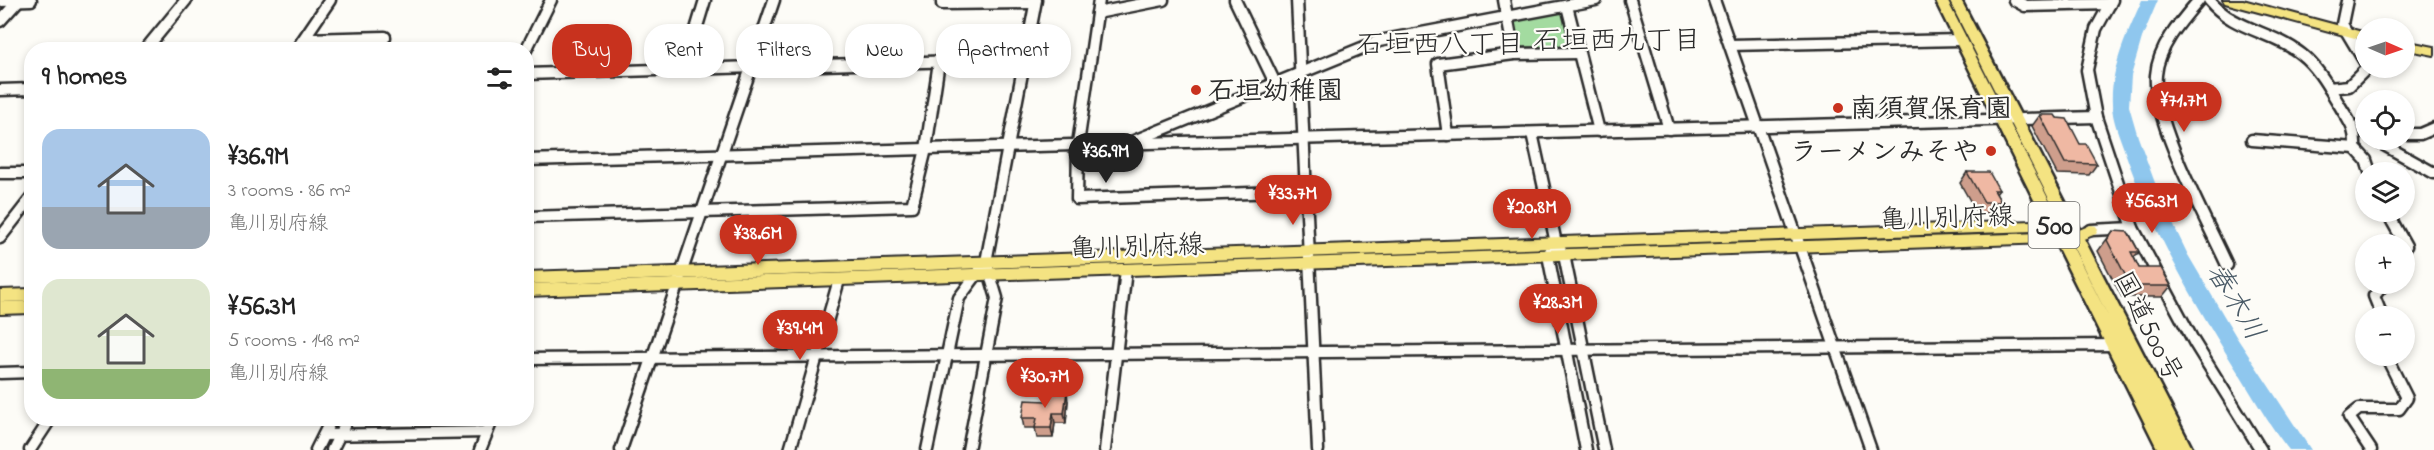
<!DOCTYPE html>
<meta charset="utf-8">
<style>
body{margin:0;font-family:"Indie Flower","Klee One",sans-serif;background:#f2f2f2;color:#222;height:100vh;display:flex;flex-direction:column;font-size:22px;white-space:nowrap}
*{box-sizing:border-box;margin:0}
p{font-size:20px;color:#767676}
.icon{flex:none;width:33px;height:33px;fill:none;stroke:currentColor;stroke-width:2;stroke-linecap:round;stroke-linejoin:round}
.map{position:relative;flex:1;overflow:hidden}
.panel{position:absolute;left:24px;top:42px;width:510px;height:384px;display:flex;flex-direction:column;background:#fff;border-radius:24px;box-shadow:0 3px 9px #0003}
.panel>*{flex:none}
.guide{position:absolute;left:552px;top:24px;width:570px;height:54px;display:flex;gap:12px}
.needle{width:39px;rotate:92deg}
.fabs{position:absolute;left:2355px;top:18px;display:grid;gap:12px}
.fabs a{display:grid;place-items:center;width:60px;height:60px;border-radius:50%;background:#fff;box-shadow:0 3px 9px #0003;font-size:30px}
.price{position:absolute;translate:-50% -51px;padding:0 14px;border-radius:21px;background:#c8321e;color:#fff;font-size:20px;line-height:39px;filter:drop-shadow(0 2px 3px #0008)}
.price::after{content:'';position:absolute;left:50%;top:36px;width:18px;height:14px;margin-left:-9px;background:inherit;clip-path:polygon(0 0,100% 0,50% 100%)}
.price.selected{background:#222;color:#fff}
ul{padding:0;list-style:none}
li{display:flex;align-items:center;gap:18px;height:150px;padding:0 18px}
li span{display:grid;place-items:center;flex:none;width:168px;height:120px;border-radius:18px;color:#555}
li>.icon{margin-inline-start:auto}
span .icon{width:72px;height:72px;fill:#fffc;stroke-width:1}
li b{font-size:26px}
h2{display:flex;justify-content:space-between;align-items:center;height:72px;padding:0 18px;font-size:26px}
.tag{padding:0 21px;border-radius:24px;background:#fff;box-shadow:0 3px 9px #0003;font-size:21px;line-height:54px}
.tag.selected{background:#c8321e;color:#fff}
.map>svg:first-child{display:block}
</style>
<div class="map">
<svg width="2434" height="450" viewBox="0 0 2434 450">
<rect width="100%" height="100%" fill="#fdfcf7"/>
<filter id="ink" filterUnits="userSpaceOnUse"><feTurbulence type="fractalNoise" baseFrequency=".0167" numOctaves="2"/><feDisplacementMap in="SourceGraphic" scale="12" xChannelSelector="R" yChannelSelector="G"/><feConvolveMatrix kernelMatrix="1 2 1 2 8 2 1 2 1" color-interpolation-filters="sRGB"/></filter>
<g filter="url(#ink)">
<g fill="#a3dba0" stroke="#678366" stroke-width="1.5">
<path d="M1563,11L1569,46L1518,47L1514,20Z"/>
<path d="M379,39L373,49L301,50L307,40Z"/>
</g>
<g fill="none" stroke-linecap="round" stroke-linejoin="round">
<path fill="#8fc7ee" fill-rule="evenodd" d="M2142,0H2158L2142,38L2131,76L2129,106L2138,137L2161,199L2188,255L2237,338L2311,450H2289C2268,424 2252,394 2234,366C2192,298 2151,228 2125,152C2120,137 2112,120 2112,104C2110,68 2128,32 2142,0Z"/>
<g stroke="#2b2b2b" stroke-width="15">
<g id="minor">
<path d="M943,0L942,4L1035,3"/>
<path d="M1099,0L1078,144L1077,199L1306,191"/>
<path d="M1235,0L1275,83"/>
<path d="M1297,0L1318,450"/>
<path d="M1504,0L1514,54"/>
<path d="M1630,0L1669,129"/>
<path d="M1714,0L1871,450"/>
<path d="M2014,0L2025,6L2110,4"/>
<path d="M2112,0L2096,29L2087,70L2096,117L2133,228L2194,342L2261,450"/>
<path d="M2199,0C2181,21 2158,47 2156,75C2152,121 2207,221 2227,265"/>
<path d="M2209,0C2233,30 2272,31 2301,54C2318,67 2329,88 2340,106C2350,123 2356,128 2355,148L2366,160L2370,172"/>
<path d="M2347,0L2342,24L2366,64"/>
<path d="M0,1L31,0"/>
<path d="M1567,6L1599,131"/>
<path d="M1097,13L1163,0"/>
<path d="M0,21L19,0"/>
<path d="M304,39L385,37L377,50"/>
<path d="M1730,45L1961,40"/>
<path d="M145,50L186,0"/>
<path d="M296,50L330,0"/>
<path d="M526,50L551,0"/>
<path d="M684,69L705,0"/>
<path d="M526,74L1024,59"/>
<path d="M2329,88L2349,86L2367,68"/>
<path d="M0,90L32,89"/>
<path d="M1532,133L1556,243L1564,255L1604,450"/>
<path d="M2404,134H2420L2434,128"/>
<path d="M1448,135L1438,64L1514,54L1578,53"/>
<path d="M2252,140L2355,148"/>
<path d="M2375,140L2434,173"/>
<path d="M1134,141L1379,41L1596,0"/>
<path d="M526,160L2096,117"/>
<path d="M0,173H32"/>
<path d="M2387,212L2406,246L2404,248"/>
<path d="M526,217L912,206L926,149L939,62"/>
<path d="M2091,230L2133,228"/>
<path d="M0,238L32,197"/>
<path d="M1552,248L1548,255L1586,450"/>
<path d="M2382,316L2374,296L2384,284"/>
<path d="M526,359L2118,345"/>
<path d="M0,373L32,372"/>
<path d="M324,435L487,432"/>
<path d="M30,450L51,418"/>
<path d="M316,450L332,418"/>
<path d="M332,450L348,418"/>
<path d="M480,450L493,418"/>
<path d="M621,450L774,0"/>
<path d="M790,450L839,280"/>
<path d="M927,450L959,298L986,262L1036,0"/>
<path d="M968,450L997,298L988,268"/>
<path d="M1105,450L1126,270"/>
<path d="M2371,450L2349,417L2359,409H2399L2407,398L2386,356"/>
</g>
</g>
<g stroke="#2b2b2b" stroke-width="4">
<g id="major">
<path d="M2223,0H2243L2366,33V41L2225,3Z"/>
<path d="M2404,41L2434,47V55L2404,49Z"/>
<path d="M2065,220L2070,221L2072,225L2070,229L2065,230L526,284V272Z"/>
<path d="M2091,225L2096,226L2098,230L2096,234L2076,242L526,296V284L2074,232Z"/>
<path d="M32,289V301L0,302V290Z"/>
<path d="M32,301V313L0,314V302Z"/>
</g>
</g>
<g stroke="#2b2b2b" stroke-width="5">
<path id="highway" d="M1935,0H1947L2110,320L1949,0H1961L2193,450H2158Z"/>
</g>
<use href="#minor" stroke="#fdfcf7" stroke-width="10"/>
<use href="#major" fill="#f4e382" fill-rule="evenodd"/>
<use href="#highway" fill="#f4e382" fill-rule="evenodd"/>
</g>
<g fill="#ce9e8c" stroke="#2b2b2b" stroke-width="1.5">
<path d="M2040,115L2057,118L2097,164L2089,175L2057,174L2032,126Z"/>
<path d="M1967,172L1999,190L1996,194L2001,202L1993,213H1977L1960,183Z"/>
<path d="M2113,231L2139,252L2134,257L2139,268L2171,286L2162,297H2122L2098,251Z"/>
<path d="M1047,401H1068L1066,423H1055L1053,438H1037L1035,428H1024L1022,418Z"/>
</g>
<g fill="#a78172" stroke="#2b2b2b" stroke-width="1.5">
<path d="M1067,391L1068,401L1066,423L1064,413Z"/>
<path d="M1053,413L1055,423L1053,438L1051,428Z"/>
</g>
<g fill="#efb8a3" stroke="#2b2b2b" stroke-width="1.5">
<path d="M2040,115H2055L2057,118L2067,119L2080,144H2086L2097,164L2065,163Z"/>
<path d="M1967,172H1989L1999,190H1994L2001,202H1984Z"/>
<path d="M2113,231L2128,232L2139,252H2131L2139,268H2161L2171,286H2131L2107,240Z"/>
<path d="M1048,391H1067L1064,413H1053L1051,428H1035L1037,418H1022L1025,400L1047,401Z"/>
</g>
</g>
<g fill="#c8321e" stroke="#fdfcf7" stroke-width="2">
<circle cx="1196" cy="90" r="6"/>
<circle cx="1838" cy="108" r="6"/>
<circle cx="1991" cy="151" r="6"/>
</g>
<g text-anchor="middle" stroke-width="4.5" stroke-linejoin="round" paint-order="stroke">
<rect fill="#fdfcf7" stroke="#6a6a68" stroke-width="1.5" x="2028.5" y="202" width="51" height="46" rx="4.5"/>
<g font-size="26" font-weight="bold" fill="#2b2b2b">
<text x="2054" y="234">500</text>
</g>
<g font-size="27" font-weight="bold" fill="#2b2b2b" stroke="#fdfcf7" text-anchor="start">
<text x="1208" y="99">石垣幼稚園</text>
<text x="1850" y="117">南須賀保育園</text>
<text x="1979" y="160" text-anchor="end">ラーメンみそや</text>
</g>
<g font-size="27" fill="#2b2b2b" stroke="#fdfcf7">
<text transform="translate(1947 217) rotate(-2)" y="9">亀川別府線</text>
<text transform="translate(1137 246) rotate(-2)" y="9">亀川別府線</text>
<text transform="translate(2149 326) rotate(63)" y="9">国道500号</text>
</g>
<g font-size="28" fill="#2b2b2b" stroke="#fdfcf7">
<text x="1617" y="49">石垣西九丁目</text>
<text x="1440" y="53">石垣西八丁目</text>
</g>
<g font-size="28" font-style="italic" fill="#495a66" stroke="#fdfcf7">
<text transform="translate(2237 301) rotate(59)" y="10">春木川</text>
</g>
</g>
</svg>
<div class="fabs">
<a><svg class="needle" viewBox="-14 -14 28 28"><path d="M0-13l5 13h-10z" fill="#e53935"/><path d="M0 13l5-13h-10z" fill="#767676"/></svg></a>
<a><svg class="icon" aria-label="locate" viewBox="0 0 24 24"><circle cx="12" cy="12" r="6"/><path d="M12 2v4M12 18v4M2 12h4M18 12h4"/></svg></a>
<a><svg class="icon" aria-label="layers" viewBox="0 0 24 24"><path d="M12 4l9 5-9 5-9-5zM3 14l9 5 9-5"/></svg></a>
<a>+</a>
<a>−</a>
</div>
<b class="price" style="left:2184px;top:133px">¥71.7M</b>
<b class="price selected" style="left:1106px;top:184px">¥36.9M</b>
<b class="price" style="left:1293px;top:226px">¥33.7M</b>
<b class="price" style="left:2152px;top:234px">¥56.3M</b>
<b class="price" style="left:1532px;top:240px">¥20.8M</b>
<b class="price" style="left:758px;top:266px">¥38.6M</b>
<b class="price" style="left:1558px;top:335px">¥28.3M</b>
<b class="price" style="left:800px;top:361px">¥39.4M</b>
<b class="price" style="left:1045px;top:409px">¥30.7M</b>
<div class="guide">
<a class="tag selected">Buy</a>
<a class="tag">Rent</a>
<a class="tag">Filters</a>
<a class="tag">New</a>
<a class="tag">Apartment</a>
</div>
<section class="panel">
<h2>9 homes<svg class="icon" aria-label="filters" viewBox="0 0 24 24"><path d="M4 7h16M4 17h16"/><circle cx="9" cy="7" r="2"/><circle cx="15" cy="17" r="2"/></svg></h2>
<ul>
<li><span style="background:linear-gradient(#a9c7e8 65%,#9aa5b1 0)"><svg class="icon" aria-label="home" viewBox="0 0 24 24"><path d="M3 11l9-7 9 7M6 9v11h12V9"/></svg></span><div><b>¥36.9M</b><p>3 rooms · 86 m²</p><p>亀川別府線</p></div></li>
<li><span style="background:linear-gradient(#dfe7d0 75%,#8fb573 0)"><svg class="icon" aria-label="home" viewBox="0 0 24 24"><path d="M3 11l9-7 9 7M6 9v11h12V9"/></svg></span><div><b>¥56.3M</b><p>5 rooms · 148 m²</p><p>亀川別府線</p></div></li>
</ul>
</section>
</div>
